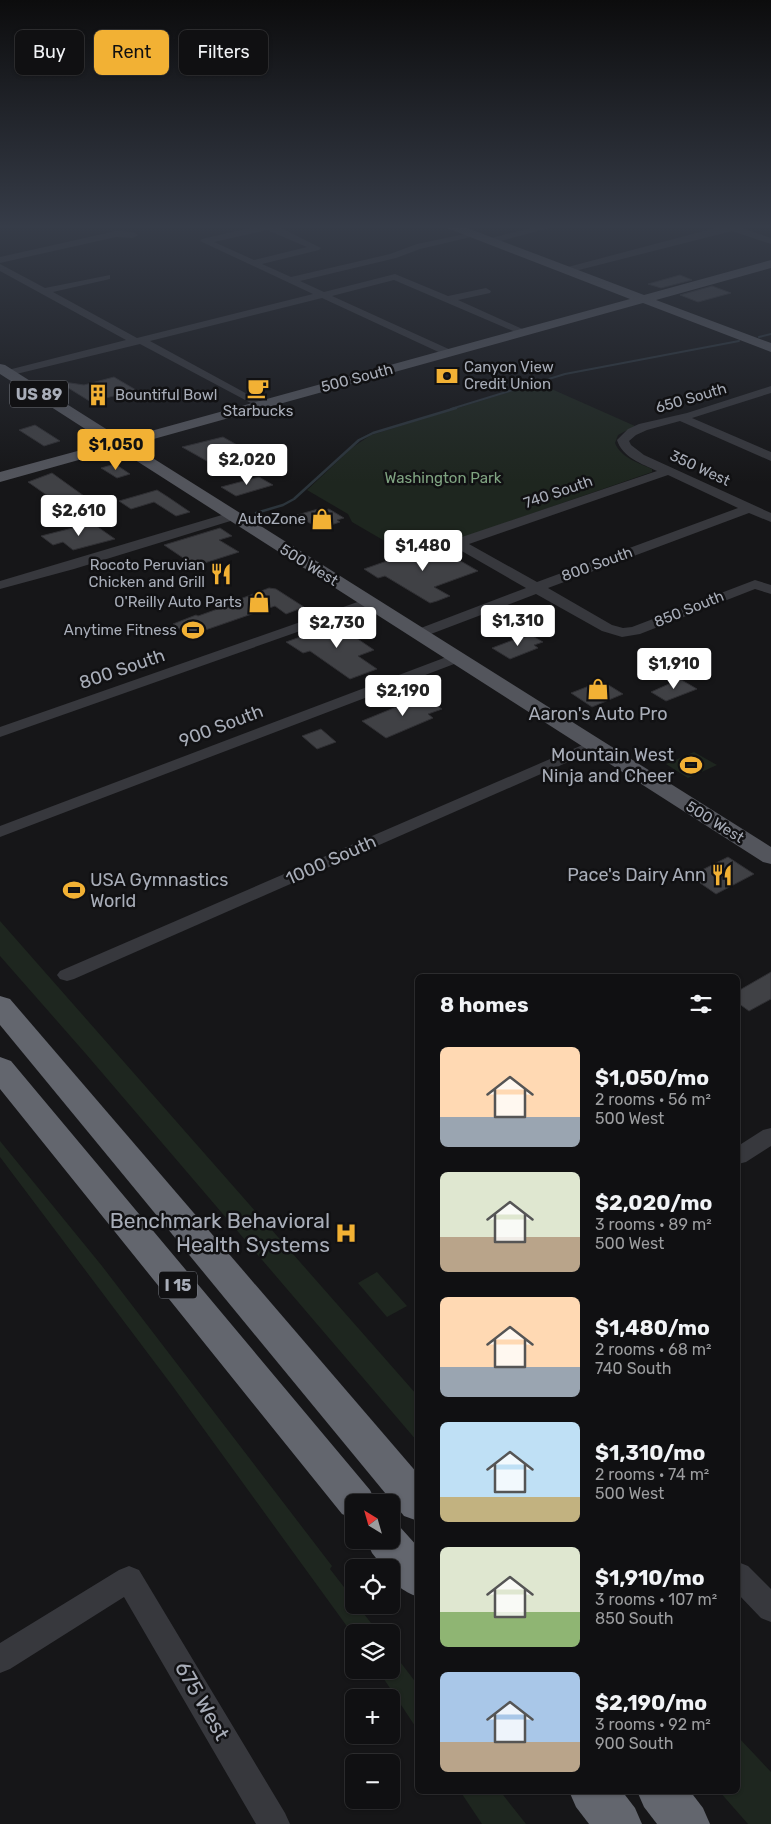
<!DOCTYPE html>
<meta charset="utf-8">
<style>
body{margin:0;font-family:Rubik,sans-serif;background:#1e1e20;color:#f1f3f6;height:100vh;display:flex;flex-direction:column;font-size:19px;white-space:nowrap}
*{box-sizing:border-box;margin:0}
p{font-size:16px;color:#9c9d9f}
.icon{flex:none;width:28px;height:28px;fill:none;stroke:currentColor;stroke-width:2;stroke-linecap:round;stroke-linejoin:round}
.map{position:relative;flex:1;overflow:hidden}
.side{position:absolute;left:415px;top:974px;width:325px;height:820px;display:flex;flex-direction:column;background:#101012;border-radius:8px;box-shadow:0 1px 4px #0004,0 0 0 1px #303032}
.side>*{flex:none}
.banner{position:absolute;left:15px;top:30px;width:325px;height:45px;display:flex;gap:10px}
.needle{width:32px;rotate:323deg}
.tools{position:absolute;left:345px;top:1494px;display:grid;gap:10px}
.tools a{display:grid;place-items:center;width:55px;height:55px;border-radius:8px;background:#101012;box-shadow:0 1px 4px #0004,0 0 0 1px #303032;font-size:25px}
.price{position:absolute;translate:-50% -42px;padding:0 11px;border-radius:5px;background:#fff;color:#222;font-size:16px;line-height:32px;filter:drop-shadow(0 1px 2px #0008)}
.price::after{content:'';position:absolute;left:50%;top:30px;width:15px;height:11px;margin-left:-8px;background:inherit;clip-path:polygon(0 0,100% 0,50% 100%)}
.price.active{background:#f2b134;color:#111}
ul{padding:0;list-style:none}
li{display:flex;align-items:center;gap:15px;height:125px;padding:0 25px}
li span{display:grid;place-items:center;flex:none;width:140px;height:100px;border-radius:8px;color:#555}
li>.icon{margin-inline-start:auto}
span .icon{width:60px;height:60px;fill:#fffc;stroke-width:1}
li b{font-size:21px}
h2{display:flex;justify-content:space-between;align-items:center;height:60px;padding:0 25px;font-size:21px}
.chip{padding:0 18px;border-radius:8px;background:#101012;box-shadow:0 1px 4px #0004,0 0 0 1px #303032;font-size:18px;line-height:45px}
.chip.active{background:#f2b134;color:#111}
.map>svg:first-child{display:block}
</style>
<div class="map">
<svg width="771" height="1824" viewBox="0 0 771 1824">
<rect width="100%" height="100%" fill="#161618"/>
<g fill="#1e261f">
<path d="M538,383L635,426L618,435L615,443C621,458 639,463 652,469V472L450,542L445,541L407,554L352,522L348,514L307,490L353,447L371,435Z"/>
<path d="M694,752L717,765L688,778L666,764Z"/>
<path d="M0,921L417,1395V1441L86,1054L0,956Z"/>
<path d="M0,1141L102,1266L332,1566L330,1569L354,1600V1605H357L378,1632H354V1636L171,1384L0,1157Z"/>
<path d="M377,1272L407,1306L387,1317L358,1283Z"/>
<path d="M391,1650L417,1684V1729L378,1670H391Z"/>
<path d="M738,1737L771,1772V1824H748L719,1791H738Z"/>
<path d="M460,1791H500L526,1824H482Z"/>
</g>
<g fill="none" stroke-linecap="round" stroke-linejoin="round">
<g stroke="#2c353c" stroke-width="2">
<path d="M759,337L771,334"/>
<path d="M451,409L565,374L739,341"/>
</g>
<path stroke="#2c353c" stroke-width="2.5" d="M256,513L283,505L294,499L359,440L373,433L456,408"/>
</g>
<g fill="#404145" stroke="#303034">
<path d="M680,275L692,280L661,288L648,284Z"/>
<path d="M712,286L731,293L698,302L680,295Z"/>
<path d="M114,377L136,390L91,402L57,381L84,385Z"/>
<path d="M35,425L60,441L44,446L19,430Z"/>
<path d="M223,437L253,454L214,465L182,447Z"/>
<path d="M115,464L130,474L117,478L101,468Z"/>
<path d="M52,473L84,496L58,503L28,482Z"/>
<path d="M259,477L273,485L236,496L221,487Z"/>
<path d="M157,490L168,497L190,512L176,516L154,502L131,509L119,501Z"/>
<path d="M318,509L322,511L329,509L344,518L337,520L340,522L319,529L297,515Z"/>
<path d="M92,523L115,539L73,550L63,542L53,545L41,536Z"/>
<path d="M220,528L232,536L219,540L239,552L195,566L164,545Z"/>
<path d="M433,545L478,571L434,587L450,596L437,601L430,603L385,576L378,578L364,569Z"/>
<path d="M269,588L276,589L304,607L286,614L275,606L188,636L173,624L196,615L198,616L229,605L227,604Z"/>
<path d="M346,621L362,631L352,635L374,650L358,656L377,669L350,679L310,651L303,653L286,642Z"/>
<path d="M531,635L543,642L534,645L538,648L510,659L492,648L521,637L523,638Z"/>
<path d="M680,679L697,689L666,701L651,692Z"/>
<path d="M602,681L623,694L592,707L571,693Z"/>
<path d="M423,696L442,709L428,714L433,718L386,738L362,721Z"/>
<path d="M321,729L336,742L317,749L302,736Z"/>
<path d="M728,857L754,874L716,894L690,876Z"/>
<path d="M771,972V999L749,1011L738,1003V991Z"/>
</g>
<g fill="none" stroke-linecap="round" stroke-linejoin="round">
<g fill="#37383d" fill-rule="evenodd">
<path d="M258,226L279,227L321,248L319,250L262,264L291,277L390,254L417,244L475,232V236L420,249L396,258L300,281L324,292L395,274L448,296L486,288L491,291L490,293L458,300L529,332L524,335L520,334L394,280L332,296L453,351L454,353L453,355H445L322,298L150,341L264,403L266,405L260,408L140,344L8,376L2,373L4,371L126,340L0,271V264L45,288L110,275V279L53,292L137,338L313,294L200,241L202,239ZM267,230L307,247L254,260L214,242Z"/>
<path d="M540,226H556L490,244L485,241L487,239Z"/>
<path d="M723,226H743L742,228L771,238V244L732,231L567,273L562,270L564,268Z"/>
<path d="M116,231L133,232L138,235L133,238L116,237L0,263V257Z"/>
<path d="M771,386V393L692,418L771,452V461L680,421L647,430L636,435L629,441L631,445L644,455L771,513V522L749,513L548,588L612,625L623,628L632,627L755,580L771,585V594L755,589L640,634L622,637L602,631L536,594L423,637H413L411,634L413,631L526,588L453,546L451,543L453,540L657,471C642,464 622,457 617,440L628,429L639,424L687,413ZM668,475L738,508L537,582L469,544Z"/>
<path d="M232,512L239,516L237,519L74,569L0,589V581Z"/>
<path d="M369,598L374,599L376,602L374,605L0,737V727Z"/>
<path d="M457,653L462,655L465,658L462,661L0,837V826Z"/>
<path d="M594,740L600,742L602,745L600,748L74,979L67,981L60,979L57,975L60,971Z"/>
<path d="M771,1128V1146L746,1162L738,1164V1146L763,1130Z"/>
<path d="M738,1562L748,1566L771,1589V1622L761,1618L738,1594Z"/>
<path d="M129,1566L139,1570L285,1813L290,1824H256L124,1597L10,1669L0,1673V1643L119,1570Z"/>
</g>
<path fill="#53555c" fill-rule="evenodd" d="M445,226H462L644,295L771,260V268L656,300L771,343V352L643,303L132,445L771,847V864L763,862L118,449L0,482V472L107,443L0,374V364L5,365L122,439L630,299L447,228Z"/>
<g fill="#63666e" fill-rule="evenodd">
<path d="M0,996L10,999L418,1474V1521L404,1516L0,1025Z"/>
<path d="M0,1057L11,1061L370,1490L376,1502H354V1519L342,1514L0,1089Z"/>
<path d="M391,1524L400,1527L418,1547V1597C403,1591 391,1584 391,1568H384L372,1553L366,1540H391Z"/>
<path d="M569,1791H622L635,1808L642,1824H589L576,1807Z"/>
<path d="M637,1791H690L703,1808L710,1824H657L644,1807Z"/>
</g>
</g>
<linearGradient id="sky" x2="0" y2="1"><stop stop-color="#0c0c0d"/><stop offset="0.47" stop-color="#363c48"/><stop offset="1" stop-color="#363c48" stop-opacity="0"/></linearGradient>
<rect width="771" height="482" fill="url(#sky)"/>
<defs>
<g id="bank-bare" transform="scale(1.725)"><path d="M-6-4H6V4H-6ZM0-2.3a2.3 2.3 0 1 0 0 4.6a2.3 2.3 0 1 0 0-4.6Z" fill="#f2b134" stroke="#111113" stroke-width="2.5" paint-order="stroke"/></g>
<g id="cafe-bare" transform="scale(1.725)"><path d="M-5.5-4.5H6V0H3Q3 3.5 0 3.5H-2.5Q-5.5 3.5-5.5 0ZM3-3.2v2h1.7v-2ZM-6 4.5H4V6H-6Z" fill="#f2b134" stroke="#111113" stroke-width="2.5" paint-order="stroke"/></g>
<g id="building-bare" transform="scale(1.725)"><path d="M-4-6H4V6H1V3H-1V6H-4ZM-2.5-4.3h1.7v1.8h-1.7ZM.8-4.3h1.7v1.8H.8ZM-2.5-1h1.7V.8h-1.7ZM.8-1h1.7V.8H.8Z" fill="#f2b134" stroke="#111113" stroke-width="2.5" paint-order="stroke"/></g>
<g id="shop-bare" transform="scale(1.725)"><path d="M-5-2.5h2.3a2.7 3.5 0 0 1 5.4 0H5L5.5 6h-11ZM-1.5-2.5h3a1.5 2.3 0 0 0-3 0Z" fill="#f2b134" stroke="#111113" stroke-width="2.5" paint-order="stroke"/></g>
<g id="restaurant-bare" transform="scale(1.725)"><path d="M-5-6h1v4h1v-4h1v4h1v-4h1v5L-1.5 .5V6h-2V.5L-5-1ZM5-6V6H3V1.5H1.5Q1.5-4 5-6Z" fill="#f2b134" stroke="#111113" stroke-width="2.5" paint-order="stroke"/></g>
<g id="stadium-bare" transform="scale(1.725)"><path d="M0-5a6.5 5 0 1 0 0 10a6.5 5 0 1 0 0-10ZM-3.5-1.8h7v3.6h-7Z" fill="#f2b134" stroke="#111113" stroke-width="2.5" paint-order="stroke"/></g>
<g id="hospital-bare" transform="scale(1.725)"><path d="M-5-5h3v3.5h4V-5h3V5h-3V1.5h-4V5h-3Z" fill="#f2b134" stroke="#111113" stroke-width="2.5" paint-order="stroke"/></g>
</defs>
<g fill-rule="evenodd">
<use href="#bank-bare" x="447" y="376"/>
<use href="#cafe-bare" x="258" y="388"/>
<use href="#building-bare" x="98" y="395"/>
<use href="#shop-bare" x="322" y="519"/>
<use href="#restaurant-bare" x="221" y="574"/>
<use href="#shop-bare" x="259" y="602"/>
<use href="#stadium-bare" x="193" y="630"/>
<use href="#shop-bare" x="598" y="689"/>
<use href="#stadium-bare" x="691" y="765"/>
<use href="#restaurant-bare" x="722" y="875"/>
<use href="#stadium-bare" x="74" y="890"/>
<use href="#hospital-bare" x="346" y="1233"/>
</g>
<g text-anchor="middle" stroke-width="5" stroke-linejoin="round" paint-order="stroke">
<g font-size="15" fill="#a8adb8" stroke="#111113" text-anchor="end">
<text x="464" y="372" text-anchor="start">Canyon View<tspan x="464" dy="17">Credit Union</tspan></text>
<text x="115" y="400" text-anchor="start">Bountiful Bowl</text>
<text x="258" y="416" text-anchor="middle">Starbucks</text>
<text x="306" y="524">AutoZone</text>
<text x="205" y="570">Rocoto Peruvian<tspan x="205" dy="17">Chicken and Grill</tspan></text>
<text x="242" y="607">O'Reilly Auto Parts</text>
<text x="177" y="635">Anytime Fitness</text>
</g>
<g font-size="15" fill="#a8adb8" stroke="#111113">
<text transform="translate(357 378) rotate(-15)" y="5">500 South</text>
<text transform="translate(691 398) rotate(-16)" y="5">650 South</text>
<text transform="translate(700 468) rotate(25)" y="5">350 West</text>
<text transform="translate(558 492) rotate(-19)" y="5">740 South</text>
<text transform="translate(597 564) rotate(-20)" y="5">800 South</text>
<text transform="translate(309 565) rotate(32)" y="5">500 West</text>
<text transform="translate(689 609) rotate(-22)" y="5">850 South</text>
<text transform="translate(715 822) rotate(32)" y="5">500 West</text>
</g>
<g font-size="15" fill="#7fa381" stroke="#111113">
<text x="443" y="483">Washington Park</text>
</g>
<g fill="#111113" stroke="#7b7e86" stroke-width="1">
<rect x="10" y="380.5" width="58" height="27" rx="4"/>
<rect x="159" y="1271.5" width="38" height="27" rx="4"/>
</g>
<g font-size="16" font-weight="bold" fill="#a8adb8">
<text x="39" y="400">US 89</text>
<text x="178" y="1291">I 15</text>
</g>
<g font-size="18" fill="#a8adb8" stroke="#111113">
<text transform="translate(122 669) rotate(-19)" y="6">800 South</text>
<text transform="translate(221 726) rotate(-21)" y="6">900 South</text>
<text transform="translate(331 860) rotate(-24)" y="6">1000 South</text>
</g>
<g font-size="18" fill="#a8adb8" stroke="#111113" text-anchor="end">
<text x="598" y="720" text-anchor="middle">Aaron's Auto Pro</text>
<text x="674" y="761">Mountain West<tspan x="674" dy="21">Ninja and Cheer</tspan></text>
<text x="706" y="881">Pace's Dairy Ann</text>
<text x="90" y="886" text-anchor="start">USA Gymnastics<tspan x="90" dy="21">World</tspan></text>
</g>
<g font-size="21" fill="#a8adb8" stroke="#111113" text-anchor="end">
<text x="330" y="1228">Benchmark Behavioral<tspan x="330" dy="24">Health Systems</tspan></text>
</g>
<g font-size="21" fill="#a8adb8" stroke="#111113">
<text transform="translate(202 1701) rotate(60)" y="7">675 West</text>
</g>
</g>
</svg>
<div class="tools">
<a><svg class="needle" viewBox="-14 -14 28 28"><path d="M0-13l5 13h-10z" fill="#e53935"/><path d="M0 13l5-13h-10z" fill="#9c9d9f"/></svg></a>
<a><svg class="icon" aria-label="locate" viewBox="0 0 24 24"><circle cx="12" cy="12" r="6"/><path d="M12 2v4M12 18v4M2 12h4M18 12h4"/></svg></a>
<a><svg class="icon" aria-label="layers" viewBox="0 0 24 24"><path d="M12 4l9 5-9 5-9-5zM3 14l9 5 9-5"/></svg></a>
<a>+</a>
<a>−</a>
</div>
<b class="price active" style="left:116px;top:471px">$1,050</b>
<b class="price" style="left:247px;top:486px">$2,020</b>
<b class="price" style="left:79px;top:537px">$2,610</b>
<b class="price" style="left:423px;top:572px">$1,480</b>
<b class="price" style="left:518px;top:647px">$1,310</b>
<b class="price" style="left:337px;top:649px">$2,730</b>
<b class="price" style="left:674px;top:690px">$1,910</b>
<b class="price" style="left:403px;top:717px">$2,190</b>
<div class="banner">
<a class="chip">Buy</a>
<a class="chip active">Rent</a>
<a class="chip">Filters</a>
</div>
<section class="side">
<h2>8 homes<svg class="icon" aria-label="filters" viewBox="0 0 24 24"><path d="M4 7h16M4 17h16"/><circle cx="9" cy="7" r="2"/><circle cx="15" cy="17" r="2"/></svg></h2>
<ul>
<li><span style="background:linear-gradient(#ffd9b3 70%,#9aa5b1 0)"><svg class="icon" aria-label="home" viewBox="0 0 24 24"><path d="M3 11l9-7 9 7M6 9v11h12V9"/></svg></span><div><b>$1,050/mo</b><p>2 rooms · 56 m²</p><p>500 West</p></div></li>
<li><span style="background:linear-gradient(#dfe7d0 65%,#b9a48a 0)"><svg class="icon" aria-label="home" viewBox="0 0 24 24"><path d="M3 11l9-7 9 7M6 9v11h12V9"/></svg></span><div><b>$2,020/mo</b><p>3 rooms · 89 m²</p><p>500 West</p></div></li>
<li><span style="background:linear-gradient(#ffd9b3 70%,#9aa5b1 0)"><svg class="icon" aria-label="home" viewBox="0 0 24 24"><path d="M3 11l9-7 9 7M6 9v11h12V9"/></svg></span><div><b>$1,480/mo</b><p>2 rooms · 68 m²</p><p>740 South</p></div></li>
<li><span style="background:linear-gradient(#bfe0f5 75%,#c2b280 0)"><svg class="icon" aria-label="home" viewBox="0 0 24 24"><path d="M3 11l9-7 9 7M6 9v11h12V9"/></svg></span><div><b>$1,310/mo</b><p>2 rooms · 74 m²</p><p>500 West</p></div></li>
<li><span style="background:linear-gradient(#dfe7d0 65%,#8fb573 0)"><svg class="icon" aria-label="home" viewBox="0 0 24 24"><path d="M3 11l9-7 9 7M6 9v11h12V9"/></svg></span><div><b>$1,910/mo</b><p>3 rooms · 107 m²</p><p>850 South</p></div></li>
<li><span style="background:linear-gradient(#a9c7e8 70%,#b9a48a 0)"><svg class="icon" aria-label="home" viewBox="0 0 24 24"><path d="M3 11l9-7 9 7M6 9v11h12V9"/></svg></span><div><b>$2,190/mo</b><p>3 rooms · 92 m²</p><p>900 South</p></div></li>
</ul>
</section>
</div>
